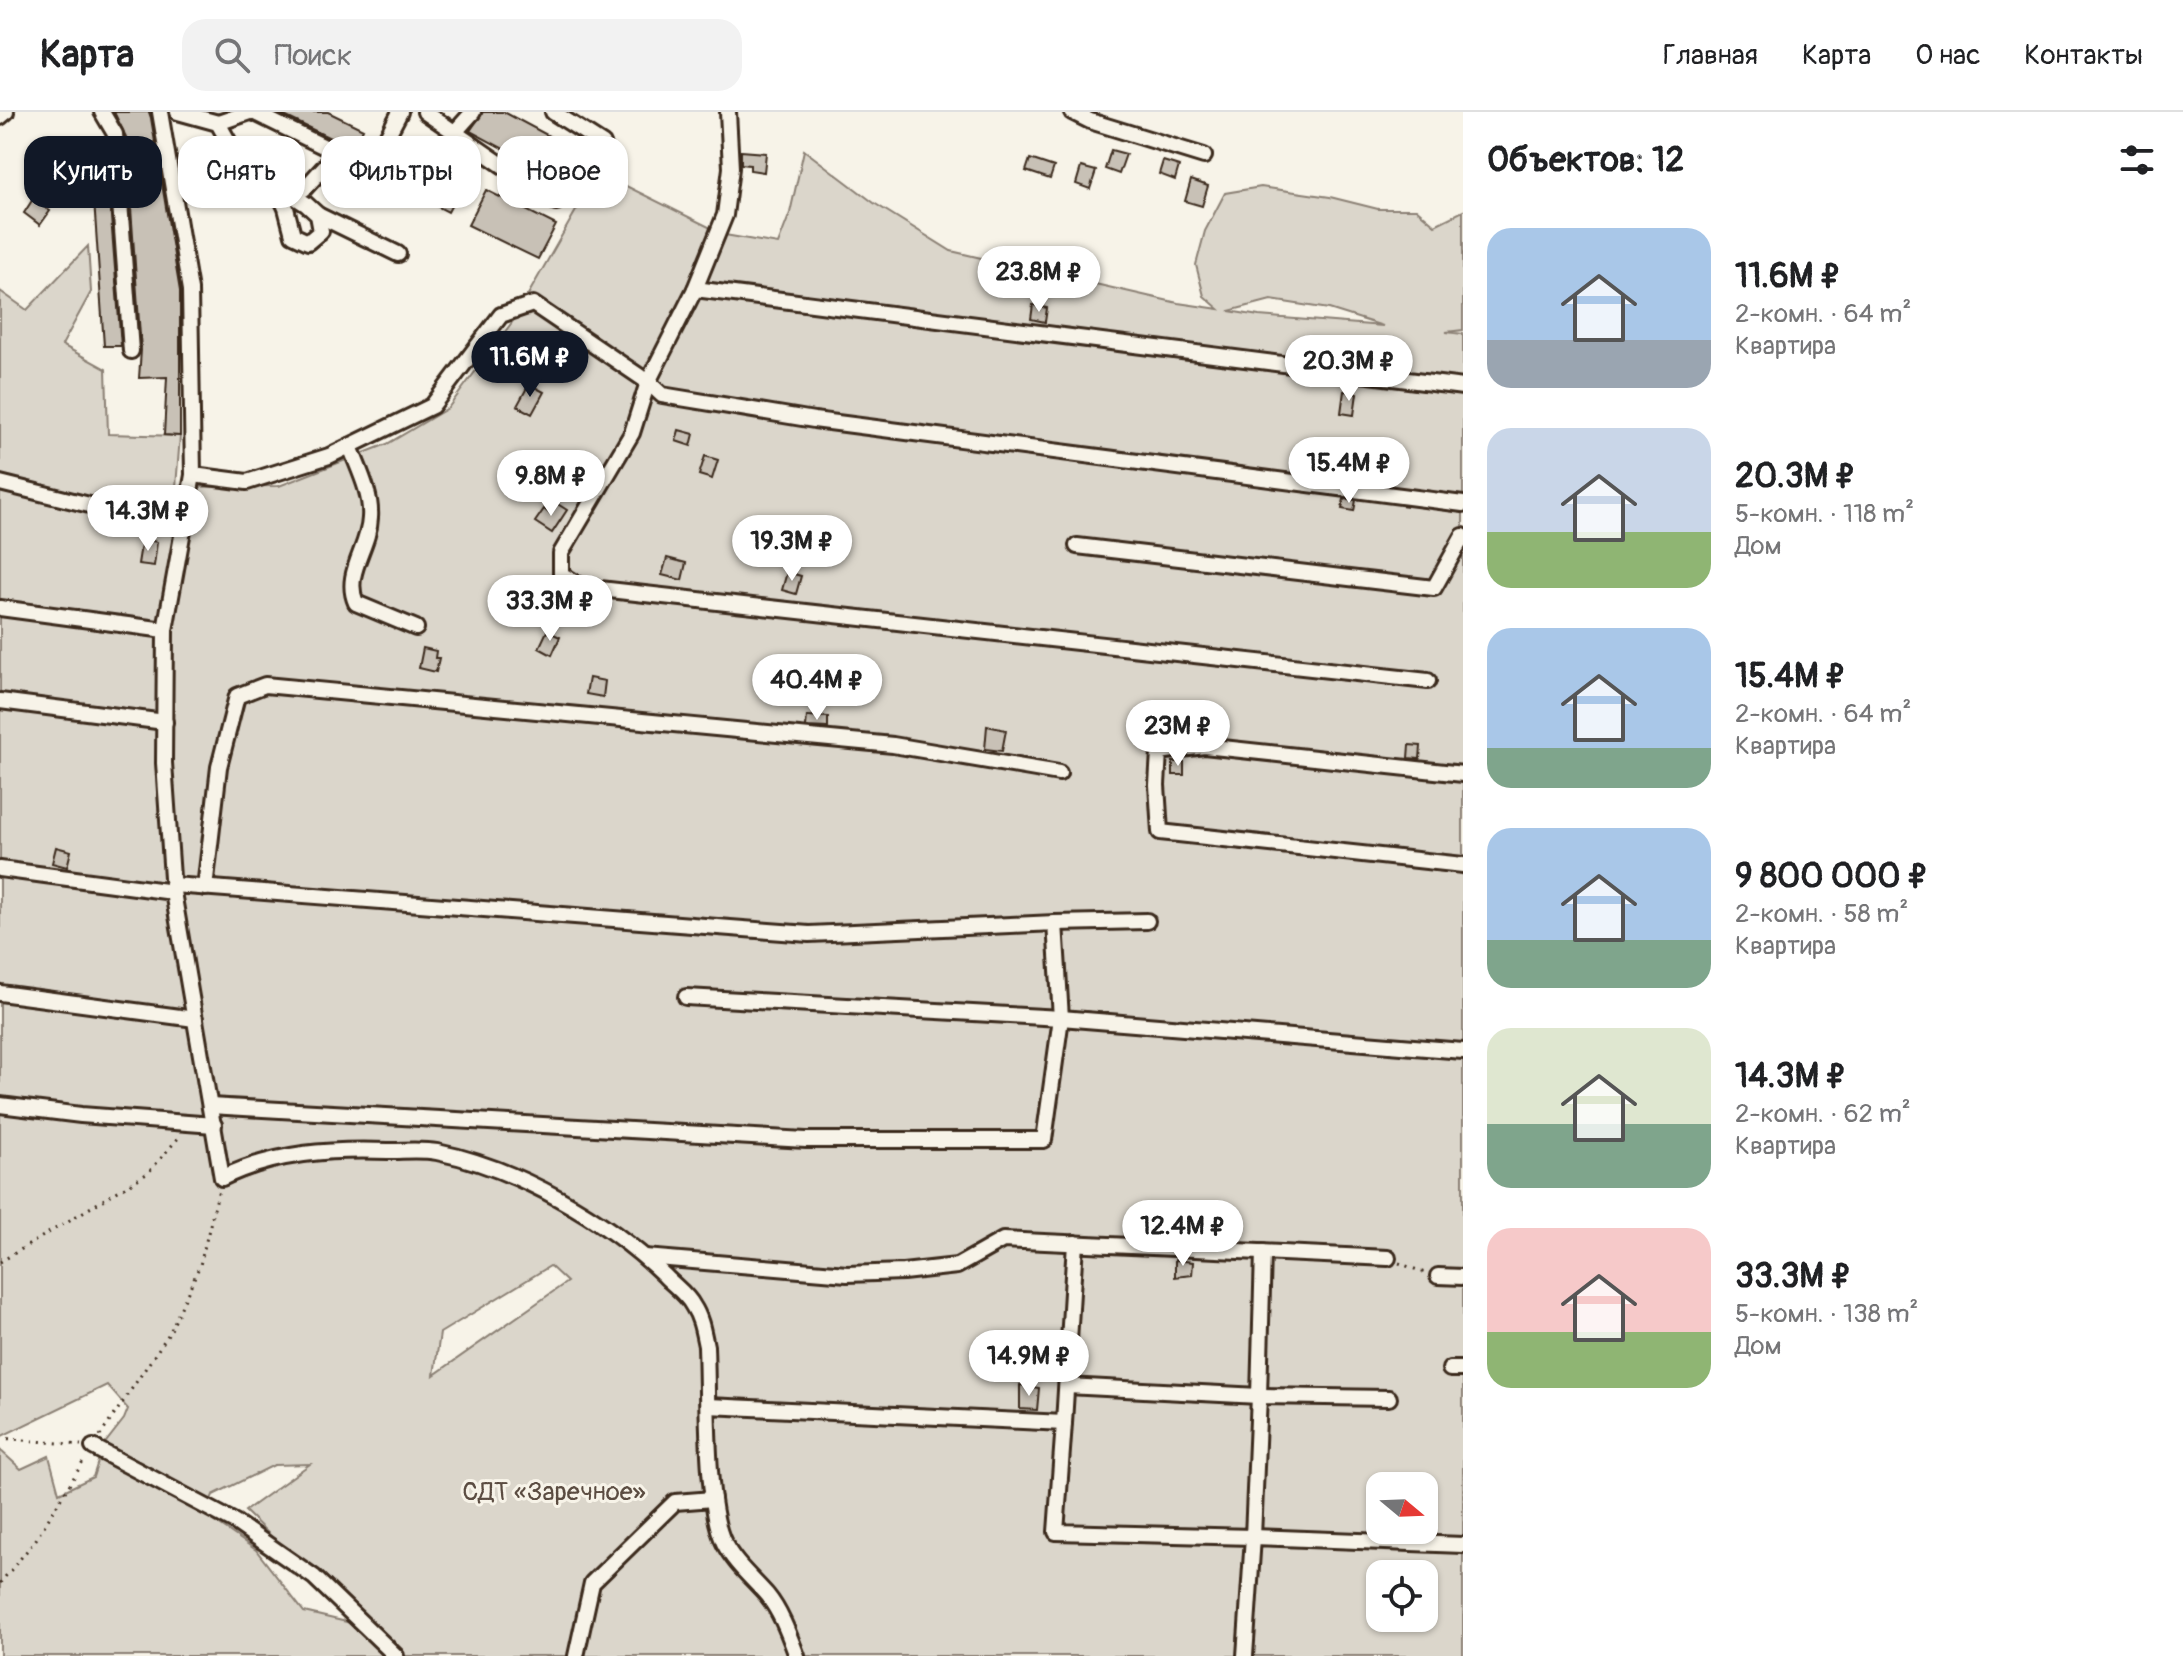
<!DOCTYPE html>
<html lang="ru">
<meta charset="utf-8">
<style>
body{margin:0;font-family:Pangolin,sans-serif;background:#f2f2f2;color:#202124;height:100vh;display:flex;flex-direction:column;font-size:30px;white-space:nowrap}
*{box-sizing:border-box;margin:0}
p{font-size:26px;color:#757577}
.icon{flex:none;width:44px;height:44px;fill:none;stroke:currentColor;stroke-width:2;stroke-linecap:round;stroke-linejoin:round}
.map{position:relative;flex:1;overflow:hidden}
.drawer{display:flex;flex-direction:column;background:#fff;width:720px}
.drawer>*{flex:none}
.guide{position:absolute;left:24px;top:24px;width:760px;height:72px;display:flex;gap:16px}
.needle{width:52px;rotate:109deg}
.fabs{position:absolute;left:1366px;top:1360px;display:grid;gap:16px}
.fabs a{display:grid;place-items:center;width:72px;height:72px;border-radius:16px;background:#fff;box-shadow:0 2px 6px #0004;font-size:40px}
.price{position:absolute;translate:-50% -68px;padding:0 18px;border-radius:28px;background:#fff;color:#222;font-size:26px;line-height:52px;filter:drop-shadow(0 2px 4px #0008)}
.price::after{content:'';position:absolute;left:50%;top:48px;width:24px;height:18px;margin-left:-12px;background:inherit;clip-path:polygon(0 0,100% 0,50% 100%)}
.price.active{background:#111827;color:#fff}
ul{padding:0;list-style:none}
li{display:flex;align-items:center;gap:24px;height:200px;padding:0 24px}
li span{display:grid;place-items:center;flex:none;width:224px;height:160px;border-radius:24px;color:#555}
li>.icon{margin-inline-start:auto}
span .icon{width:96px;height:96px;fill:#fffc;stroke-width:1}
li b{font-size:34px}
h2{display:flex;justify-content:space-between;align-items:center;height:96px;padding:0 24px;font-size:34px}
.tag{padding:0 28px;border-radius:24px;background:#fff;box-shadow:0 2px 6px #0004;font-size:28px;line-height:72px}
.tag.active{background:#111827;color:#fff}
header{display:flex;align-items:center;gap:48px;box-sizing:border-box;height:112px;padding:0 40px;background:#fff;border-bottom:2px solid #e0e0e0}
header strong{font-size:38px}
nav{display:flex;gap:44px;margin-inline-start:auto;font-size:28px}
.search{width:560px;height:72px;background:#f2f2f2;display:flex;align-items:center;gap:20px;box-sizing:border-box;padding:0 28px;border-radius:24px;color:#757577;font-size:30px}
main{display:flex;flex:1;min-height:0}
.map>svg:first-child{display:block}
</style>
<header>
<strong>Карта</strong>
<div class="search"><svg class="icon" aria-label="search" viewBox="0 0 24 24"><circle cx="10" cy="10" r="6"/><path d="M15 15l6 6"/></svg>Поиск</div>
<nav><a>Главная</a><a>Карта</a><a>О нас</a><a>Контакты</a></nav>
</header>
<main>
<div class="map">
<svg width="1463" height="1544" viewBox="0 0 1463 1544">
<rect width="100%" height="100%" fill="#f7f3e8"/>
<filter id="ink" filterUnits="userSpaceOnUse"><feTurbulence type="fractalNoise" baseFrequency=".0125" numOctaves="2"/><feDisplacementMap in="SourceGraphic" scale="16" xChannelSelector="R" yChannelSelector="G"/><feConvolveMatrix kernelMatrix="1 2 1 2 8 2 1 2 1" color-interpolation-filters="sRGB"/></filter>
<g filter="url(#ink)">
<path fill="#dbd6cb" stroke="#8b8074" stroke-width="2" fill-rule="evenodd" d="M804,38L874,91L951,139L1178,191L1219,197L1204,184L1196,153L1205,119L1225,81L1261,75L1330,85L1378,97H1416L1435,113L1463,99V218L1446,220L1463,222V1544H396L382,1532L386,1544H0V1338L21,1357L49,1344L59,1381L93,1365L103,1334L124,1307L128,1297L107,1273L0,1325V179L27,198L88,134L91,180L62,233L106,257L108,322L180,324L176,375L279,374L387,332L448,296L513,209L598,60L725,123L778,132L790,101ZM1271,188L1329,197L1383,214L1259,204L1229,199ZM550,1154L567,1170L434,1263L440,1221ZM310,1352L245,1399L352,1502L351,1511L304,1500L256,1438L205,1403L213,1383L274,1353ZM1380,1374H1424V1418H1380ZM1380,1462H1424V1506H1380Z"/>
<g fill="#c8c1b6" stroke="#3b2a1e" stroke-width="2">
<path d="M114,0H149L151,6L180,179V324L164,323L167,265L139,266L141,238L126,25Z"/>
<path d="M276,0H328L363,17L353,37Z"/>
<path d="M483,0H504L592,47L577,76L470,19Z"/>
<path d="M105,27L121,234H104L90,29Z"/>
<path d="M394,33L464,70L448,100L373,61L388,45Z"/>
<path d="M1111,38L1126,42L1119,62L1105,57Z"/>
<path d="M741,39L766,41L764,60L750,58V53L741,52Z"/>
<path d="M1030,47L1054,55L1050,67L1026,59Z"/>
<path d="M1163,49L1179,54L1175,68L1159,62Z"/>
<path d="M1081,55L1096,59L1090,77L1076,72Z"/>
<path d="M1191,68L1208,74L1202,94L1185,89Z"/>
<path d="M486,78L556,113L538,147L468,113Z"/>
<path d="M33,87L50,99L40,113L24,101Z"/>
<path d="M1033,193L1047,196L1045,210L1031,207Z"/>
<path d="M515,232L525,238L518,250L507,244Z"/>
<path d="M529,272L544,280L532,302L517,294Z"/>
<path d="M1344,279L1357,281L1354,303L1341,301Z"/>
<path d="M679,318L694,322L691,334L676,329Z"/>
<path d="M705,344L718,348L712,367L699,363Z"/>
<path d="M1354,350L1366,352L1363,369L1352,368Z"/>
<path d="M1344,387L1356,388L1354,399L1342,397Z"/>
<path d="M556,391L567,398L552,421L535,410L544,397L549,401Z"/>
<path d="M142,427L157,430L154,454L138,452Z"/>
<path d="M667,446L686,451L682,468L662,463Z"/>
<path d="M787,460L801,464L796,482L782,478Z"/>
<path d="M547,519L560,525L552,543L539,536Z"/>
<path d="M423,536L436,539L435,546H439L436,560L419,556Z"/>
<path d="M589,566L605,569L603,585L586,582Z"/>
<path d="M807,604L828,605V616L806,615Z"/>
<path d="M987,614L1006,618L1002,639L985,637Z"/>
<path d="M1409,633L1421,634L1420,647L1408,646Z"/>
<rect x="1173" y="650" width="11" height="13"/>
<path d="M56,735L71,739L67,755L52,751Z"/>
<path d="M1175,1148L1193,1150L1192,1163L1175,1165Z"/>
<path d="M1020,1273L1039,1276L1037,1298L1020,1297Z"/>
</g>
<g fill="none" stroke-linecap="round" stroke-linejoin="round">
<g stroke="#3b2a1e" stroke-width="20">
<g id="minor">
<path d="M102,0L115,22L131,239"/>
<path d="M160,0L190,178L193,363L165,518L164,651L173,780L222,1066C275,1040 331,1037 388,1039C404,1039 421,1037 437,1040C517,1056 606,1107 664,1163C673,1173 687,1182 693,1194C701,1206 703,1220 706,1234C708,1280 705,1394 724,1431C734,1451 752,1466 767,1483C781,1500 789,1523 797,1544"/>
<path d="M178,0L218,11L232,36L275,72L306,92L318,103L321,119L308,130L293,123L286,96L275,72"/>
<path d="M253,0L337,41"/>
<path d="M425,0L556,90"/>
<path d="M553,0L603,32"/>
<path d="M728,0L731,56L725,103L695,177L648,270L632,321L561,441V462L582,475L1428,569"/>
<path d="M1072,0L1090,9L1204,44"/>
<path d="M0,5L6,0"/>
<path d="M218,11L250,0"/>
<path d="M455,20L473,0"/>
<path d="M283,74L304,77L337,41L364,54L379,40L400,0"/>
<path d="M318,103L398,142"/>
<path d="M695,177L1463,275"/>
<path d="M350,334C358,356 372,382 370,406C369,436 343,462 356,491L416,516"/>
<path d="M193,363L247,370L329,344L432,294L501,203L533,192L648,270L662,283L814,308L1463,392"/>
<path d="M0,371L183,416"/>
<path d="M1077,434L1434,476L1463,424"/>
<path d="M0,496L165,518"/>
<path d="M0,589L165,610"/>
<path d="M1463,662L1204,634L1159,640L1157,673L1160,720L1463,753"/>
<path d="M0,757L173,780"/>
<path d="M173,773L809,822L1055,811L1061,906L1044,1028H806L210,994"/>
<path d="M205,776L219,655L237,584L265,573L893,633L1059,661"/>
<path d="M1055,811L1147,809"/>
<path d="M0,881L195,907"/>
<path d="M686,885L1061,906L1463,939"/>
<path d="M0,993L81,1003L214,1013"/>
<path d="M645,1145L847,1162L903,1160L957,1154L1003,1128L1388,1146"/>
<path d="M1438,1164L1463,1165"/>
<path d="M1450,1257H1463"/>
<path d="M1067,1274L1259,1284L1263,1140"/>
<path d="M708,1294L1064,1311L1075,1131"/>
<path d="M1064,1311L1056,1420L1253,1425L1259,1284L1389,1286"/>
<path d="M93,1335L235,1410L314,1465L396,1544"/>
<path d="M576,1544L592,1471L675,1390L713,1387"/>
<path d="M1245,1544L1253,1425L1463,1433"/>
</g>
</g>
<g stroke="#3b2a1e" stroke-width="3" stroke-dasharray="2 6" stroke-linecap="butt">
<path d="M0,1150L148,1061L181,1023"/>
<path d="M1399,1151L1425,1161"/>
<path d="M100,1324L170,1220L200,1153L219,1077"/>
<path d="M0,1326L81,1333"/>
<path d="M0,1471L35,1429L85,1347"/>
</g>
<use href="#minor" stroke="#f7f3e8" stroke-width="14"/>
</g>
</g>
<g text-anchor="middle" stroke-width="6" stroke-linejoin="round" paint-order="stroke">
<g font-size="26" fill="#5b4c41" stroke="#f7f3e8">
<text x="554" y="1388">СДТ «Заречное»</text>
</g>
</g>
</svg>
<div class="fabs">
<a><svg class="needle" viewBox="-14 -14 28 28"><path d="M0-13l5 13h-10z" fill="#e53935"/><path d="M0 13l5-13h-10z" fill="#757577"/></svg></a>
<a><svg class="icon" aria-label="locate" viewBox="0 0 24 24"><circle cx="12" cy="12" r="6"/><path d="M12 2v4M12 18v4M2 12h4M18 12h4"/></svg></a>
</div>
<b class="price" style="left:1039px;top:202px">23.8M ₽</b>
<b class="price active" style="left:530px;top:287px">11.6M ₽</b>
<b class="price" style="left:1349px;top:291px">20.3M ₽</b>
<b class="price" style="left:1349px;top:393px">15.4M ₽</b>
<b class="price" style="left:551px;top:406px">9.8M ₽</b>
<b class="price" style="left:148px;top:441px">14.3M ₽</b>
<b class="price" style="left:792px;top:471px">19.3M ₽</b>
<b class="price" style="left:550px;top:531px">33.3M ₽</b>
<b class="price" style="left:817px;top:610px">40.4M ₽</b>
<b class="price" style="left:1178px;top:656px">23M ₽</b>
<b class="price" style="left:1183px;top:1156px">12.4M ₽</b>
<b class="price" style="left:1029px;top:1286px">14.9M ₽</b>
<div class="guide">
<a class="tag active">Купить</a>
<a class="tag">Снять</a>
<a class="tag">Фильтры</a>
<a class="tag">Новое</a>
</div>
</div>
<section class="drawer">
<h2>Объектов: 12<svg class="icon" aria-label="filters" viewBox="0 0 24 24"><path d="M4 7h16M4 17h16"/><circle cx="9" cy="7" r="2"/><circle cx="15" cy="17" r="2"/></svg></h2>
<ul>
<li><span style="background:linear-gradient(#a9c7e8 70%,#9aa5b1 0)"><svg class="icon" aria-label="home" viewBox="0 0 24 24"><path d="M3 11l9-7 9 7M6 9v11h12V9"/></svg></span><div><b>11.6M ₽</b><p>2-комн. · 64 m²</p><p>Квартира</p></div></li>
<li><span style="background:linear-gradient(#c9d6e8 65%,#8fb573 0)"><svg class="icon" aria-label="home" viewBox="0 0 24 24"><path d="M3 11l9-7 9 7M6 9v11h12V9"/></svg></span><div><b>20.3M ₽</b><p>5-комн. · 118 m²</p><p>Дом</p></div></li>
<li><span style="background:linear-gradient(#a9c7e8 75%,#7fa58c 0)"><svg class="icon" aria-label="home" viewBox="0 0 24 24"><path d="M3 11l9-7 9 7M6 9v11h12V9"/></svg></span><div><b>15.4M ₽</b><p>2-комн. · 64 m²</p><p>Квартира</p></div></li>
<li><span style="background:linear-gradient(#a9c7e8 70%,#7fa58c 0)"><svg class="icon" aria-label="home" viewBox="0 0 24 24"><path d="M3 11l9-7 9 7M6 9v11h12V9"/></svg></span><div><b>9 800 000 ₽</b><p>2-комн. · 58 m²</p><p>Квартира</p></div></li>
<li><span style="background:linear-gradient(#dfe7d0 60%,#7fa58c 0)"><svg class="icon" aria-label="home" viewBox="0 0 24 24"><path d="M3 11l9-7 9 7M6 9v11h12V9"/></svg></span><div><b>14.3M ₽</b><p>2-комн. · 62 m²</p><p>Квартира</p></div></li>
<li><span style="background:linear-gradient(#f6c9c9 65%,#8fb573 0)"><svg class="icon" aria-label="home" viewBox="0 0 24 24"><path d="M3 11l9-7 9 7M6 9v11h12V9"/></svg></span><div><b>33.3M ₽</b><p>5-комн. · 138 m²</p><p>Дом</p></div></li>
</ul>
</section>
</main>
